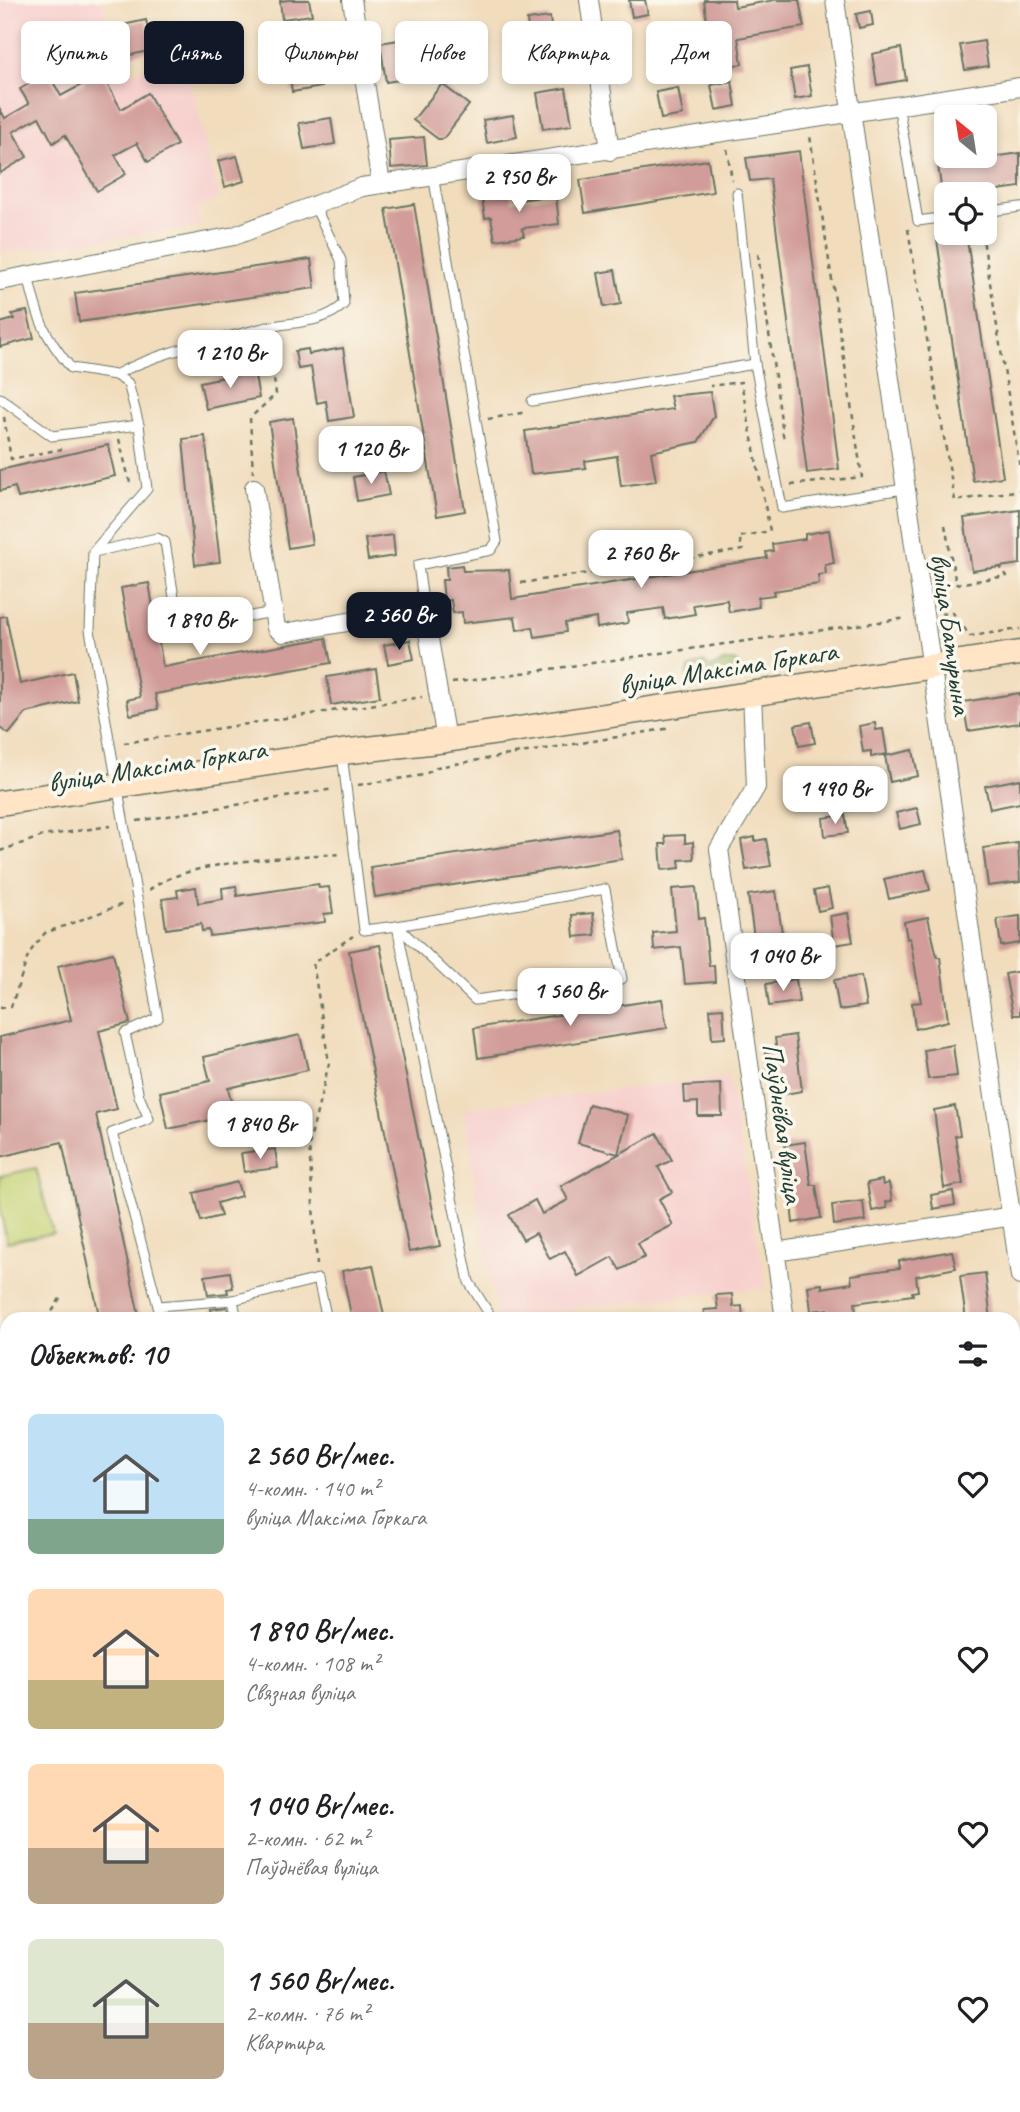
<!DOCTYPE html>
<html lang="ru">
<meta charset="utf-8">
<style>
body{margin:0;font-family:Caveat,sans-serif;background:#f6f6f6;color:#202124;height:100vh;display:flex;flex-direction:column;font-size:26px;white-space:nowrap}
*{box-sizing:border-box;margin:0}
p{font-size:23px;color:#757577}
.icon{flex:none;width:38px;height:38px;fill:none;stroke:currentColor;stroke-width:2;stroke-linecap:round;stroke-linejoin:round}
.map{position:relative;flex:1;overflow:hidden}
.details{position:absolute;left:0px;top:1312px;width:1020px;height:800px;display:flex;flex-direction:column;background:#fff;border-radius:21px 21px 0 0;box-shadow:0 4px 10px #0003}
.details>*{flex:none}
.banner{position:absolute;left:21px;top:21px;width:978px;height:63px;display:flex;gap:14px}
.needle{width:46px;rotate:330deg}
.controls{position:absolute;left:934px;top:105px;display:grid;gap:14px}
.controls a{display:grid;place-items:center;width:63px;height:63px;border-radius:10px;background:#fff;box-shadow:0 4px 10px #0003;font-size:35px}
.price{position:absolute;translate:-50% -60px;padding:0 16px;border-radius:14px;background:#fff;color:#222;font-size:23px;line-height:46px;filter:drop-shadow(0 2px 4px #0008)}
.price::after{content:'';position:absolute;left:50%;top:42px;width:21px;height:16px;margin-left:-10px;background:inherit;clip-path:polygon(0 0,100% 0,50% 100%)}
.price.current{background:#111827;color:#fff}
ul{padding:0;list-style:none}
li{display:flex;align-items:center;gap:21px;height:175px;padding:0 28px}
li span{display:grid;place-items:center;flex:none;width:196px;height:140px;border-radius:10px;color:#555}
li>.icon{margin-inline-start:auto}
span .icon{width:84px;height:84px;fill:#fffc;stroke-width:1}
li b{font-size:30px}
h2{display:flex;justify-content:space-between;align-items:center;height:84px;padding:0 28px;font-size:30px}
.tag{padding:0 24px;border-radius:10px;background:#fff;box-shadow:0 4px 10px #0003;font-size:24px;line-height:63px}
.tag.current{background:#111827;color:#fff}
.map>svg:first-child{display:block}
</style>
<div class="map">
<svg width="1020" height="2112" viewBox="0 0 1020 2112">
<rect width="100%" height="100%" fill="#fbf7ec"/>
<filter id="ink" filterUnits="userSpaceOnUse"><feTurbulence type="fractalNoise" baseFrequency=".0143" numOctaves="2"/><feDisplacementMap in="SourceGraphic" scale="14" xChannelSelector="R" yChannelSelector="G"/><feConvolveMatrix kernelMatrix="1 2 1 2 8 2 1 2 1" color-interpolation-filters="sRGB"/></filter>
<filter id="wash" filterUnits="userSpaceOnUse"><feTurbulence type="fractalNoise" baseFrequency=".00686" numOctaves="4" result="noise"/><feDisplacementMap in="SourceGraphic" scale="28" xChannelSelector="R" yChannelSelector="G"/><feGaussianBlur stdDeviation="1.57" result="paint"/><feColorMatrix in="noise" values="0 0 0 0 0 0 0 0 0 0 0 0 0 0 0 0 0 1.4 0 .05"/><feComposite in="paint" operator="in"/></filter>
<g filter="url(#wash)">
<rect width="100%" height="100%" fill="#f1dcbc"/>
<g fill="#f7d0ce">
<path d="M0,0H103L112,56L136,74L165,52H183L219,198L197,209L199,227L0,253Z"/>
<path d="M728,1076L766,1287L497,1317L463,1109Z"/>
</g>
<path fill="#d2bec4" d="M1013,1785L1020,1788V2112H686L685,2105H1013Z"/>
<path fill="#c4d273" stroke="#728854" stroke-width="2" d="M36,1168L53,1233L7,1242L0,1209V1176Z"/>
<path fill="#9bb465" stroke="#5d784c" stroke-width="2" d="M725,661H735L742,669L741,677L724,685L715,680L702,688L692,685L687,676L689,668L704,662L710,668Z"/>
<g id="blocks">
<g fill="#d19c99">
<path d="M289,0H309L312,15L282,19L280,1Z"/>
<path d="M629,0H645L648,14L632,17Z"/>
<path d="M704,0H734L735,7L775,0H799L804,27L738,38L742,64L720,67L718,47L710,48Z"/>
<path d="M871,11L873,25L859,28L856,14Z"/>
<path d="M550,17L552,34L546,35L548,49L531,51L527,20Z"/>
<path d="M146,20L153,50L130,55L123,25Z"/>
<path d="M399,40L401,52L408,51L412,78L386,82L380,43Z"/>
<path d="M984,41L988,66L965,70L960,45Z"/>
<path d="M901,48L906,80L877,85L872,54Z"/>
<path d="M318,57L322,87L292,92L288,62Z"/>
<path d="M807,67L812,96L795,99L790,70Z"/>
<path d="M99,69L121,109L148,93L177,145L148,162L137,143L115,155L126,174L97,191L65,135L53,143L39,117L13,132L27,157L0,173V109L5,118L29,104L20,89L48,73L61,96L85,83L83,78Z"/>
<path d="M732,81L736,106L716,110L711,85Z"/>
<path d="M442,84L469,105L443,139H438L413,120Z"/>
<path d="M566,88L572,125L543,129L537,93Z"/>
<path d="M678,88L683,115L661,119L656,92Z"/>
<path d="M513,115L517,137L487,143L483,120Z"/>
<path d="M331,118L335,144L304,149L299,123Z"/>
<path d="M424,137L427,165L391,168L389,140Z"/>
<path d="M799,151L839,469L807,473L770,179L750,181L746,158Z"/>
<path d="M1020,153V187L969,194H942L938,165Z"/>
<path d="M237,156L244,181L225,187L218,161Z"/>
<path d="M708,160L713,192L585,213L580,180Z"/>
<path d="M510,193L512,201L556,195L559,224L522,228L524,236L495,240L491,217L485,218L482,198Z"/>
<path d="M414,204L465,511L437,516L386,209Z"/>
<path d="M936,233H966L1003,477L973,481Z"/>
<path d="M311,259L315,288L79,322L75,293Z"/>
<path d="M615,270L621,304L604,307L598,273Z"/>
<path d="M27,311L34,338L0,347V323L14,319L12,314Z"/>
<path d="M343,348L354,417L329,421L326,401L317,403L311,367L298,369L295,351L308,349L309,354Z"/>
<path d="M254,371L259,398L206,409L200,382Z"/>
<path d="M710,392L714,416L698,442L651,452L656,481L621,486L617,456L585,461L586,468L531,474L525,431L673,409L670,396Z"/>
<path d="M293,418L312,544L288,548L269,422Z"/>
<path d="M205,436L220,562L195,565L183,439Z"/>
<path d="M108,445L115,476L18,498L15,487L0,491V470Z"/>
<path d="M384,471L389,495L357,501L353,477Z"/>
<path d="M1020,510V564L972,571L964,518Z"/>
<path d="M829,530L834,563L825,565L826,574L818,575L819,584L773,591L774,595L758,597L759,607L729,612L727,600L693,605L695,614L665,619L663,608L627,613L628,623L597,628L596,618L565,623L566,632L535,637L533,627L517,630L515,617L463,623L462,612L453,613L451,600L444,601L442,580H447L446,567L462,565L463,571L509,570L512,599L767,558L766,552L773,551L772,544L805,539V534Z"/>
<path d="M393,535L395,556L368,560L365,539Z"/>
<path d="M149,583L163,667L326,638L331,663L155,694L158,709L130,715L127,700L140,697L121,588Z"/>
<path d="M6,616L20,684L73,672L78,701L26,713L9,734L0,728V617Z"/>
<path d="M410,640L414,659L388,664L384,645Z"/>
<path d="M376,669L380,697L331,705L327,677Z"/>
<path d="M1020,693V723L968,731L963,702Z"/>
<path d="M811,722L815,743L799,746L795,725Z"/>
<path d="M875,723L876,730L883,729L887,754L871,757V751L863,752L859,726Z"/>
<path d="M913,750L918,776L890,782L885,756Z"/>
<path d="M1020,779V803L990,809L985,786Z"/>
<path d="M917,808L921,824L900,829L896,813Z"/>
<path d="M845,815L848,833L825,836L823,818Z"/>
<path d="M617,830L622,859L375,897L370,867Z"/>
<path d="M685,835V843L693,842L694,859L679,860L680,868L662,870L660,844H666L665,836Z"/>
<path d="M755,837V841L766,839L771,866L746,870L741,840Z"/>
<path d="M1018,843L1020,882L988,886L983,848Z"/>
<path d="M925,870L930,890L889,899L884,879Z"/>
<path d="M318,884L319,888L329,887L333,913L324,914L325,922L210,936L209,930L202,931L201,924L166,929L162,899L178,897L177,890L196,887L198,903L223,899L222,888L236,886L237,896Z"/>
<path d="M696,887L699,919L704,918L709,966L714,965L715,982L685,984L681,947L654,950L653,933L676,931L672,889Z"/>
<path d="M828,888L832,908L818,911L814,891Z"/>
<path d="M776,891L785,954L757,958L748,895Z"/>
<path d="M593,913L595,935L574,937L572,915Z"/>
<path d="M848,913L853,942L834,945L830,916Z"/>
<path d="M1020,916V943L1001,946L997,919Z"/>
<path d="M928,917L937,957H940L948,1021L915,1029L912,1003L921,1002L910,938L907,939L904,922Z"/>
<path d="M380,945L440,1246L409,1252L349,951Z"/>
<path d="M113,953L130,1023L99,1031L117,1109L96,1114L140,1320H100L62,1142L0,1157V1037L71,1020L58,966Z"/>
<path d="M1020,971V1015H1013L1005,974Z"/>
<path d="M861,976L866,1006L839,1010L834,980Z"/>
<path d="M796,979L799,1002L769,1006L766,984Z"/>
<path d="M662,999L667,1028L478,1058L474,1028Z"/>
<path d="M723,1008L725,1038L712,1039L710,1009Z"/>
<path d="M300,1035L308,1070L228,1088L234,1115L168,1129L160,1092L210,1081L204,1057Z"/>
<path d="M795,1035L802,1091L779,1095L776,1073L767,1074L765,1053L777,1052L775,1038Z"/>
<path d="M953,1045L957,1076L928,1079L924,1050Z"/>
<path d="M721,1084L722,1116H698V1102L685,1103L684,1086Z"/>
<path d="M589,1104L628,1115L618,1154L578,1143Z"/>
<path d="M955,1106L960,1135L955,1136L963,1184L944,1188L934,1110Z"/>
<path d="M657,1133L672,1160L658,1167L672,1192L659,1199L673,1225L638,1243L645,1257L620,1270L612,1257L578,1276L565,1251L550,1259L536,1233L523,1240L509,1215L535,1200L542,1214L568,1200L561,1186Z"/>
<path d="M805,1142L811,1185H816L821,1218L793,1223L785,1145Z"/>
<path d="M275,1149L278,1168L244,1172L241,1153Z"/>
<path d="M882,1180L883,1185L889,1183L892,1201L886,1202L887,1208L872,1211L867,1183Z"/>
<path d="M237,1182L241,1196L217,1203L221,1216L201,1221L194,1193Z"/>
<path d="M953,1191L955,1205L933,1209L931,1195Z"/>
<path d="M863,1201L865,1221L834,1225L832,1205Z"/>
<path d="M952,1251L956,1268L916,1276L918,1291L912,1292L913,1295L855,1303L857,1320H830L828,1309L811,1311L808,1286L822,1284V1288L852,1283L851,1275L900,1268L899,1261Z"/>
<path d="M373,1265L385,1320H352L342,1271Z"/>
<path d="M230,1272L233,1288L227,1289L228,1293L208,1295L205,1276Z"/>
<path d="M985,1273L991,1320H966L960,1276Z"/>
<path d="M732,1294L733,1307L742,1306L743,1320H704V1310L718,1309L716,1295Z"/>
<path d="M227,1307L230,1320H213L211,1309Z"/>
</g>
</g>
</g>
<g filter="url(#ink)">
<use href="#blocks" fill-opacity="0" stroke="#687564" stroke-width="2"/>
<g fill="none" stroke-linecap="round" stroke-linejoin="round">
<g stroke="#687564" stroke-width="11">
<g id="lane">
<path d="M898,104L918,221L947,217"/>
<path d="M737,193L755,364L782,508L904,489"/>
<path d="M985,212L1020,207"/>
<path d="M28,275C37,317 43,334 71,368L115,375L128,383L139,425"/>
<path d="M115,375C160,351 214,341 263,328C292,321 322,325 344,304L341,260L314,205"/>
<path d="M0,398L52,436L139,425L147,489L93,552L90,630L158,1018L125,1033L139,1096L149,1119L112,1133L158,1306L233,1300L318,1279L327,1320"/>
<path d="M532,401L755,364"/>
<path d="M94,552L157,538L165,542L178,622L187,627L274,612"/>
<path d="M424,609L418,565L491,550L497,541L433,175"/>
<path d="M342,754L364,930L397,926L469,1282L493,1320"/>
<path d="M605,889L622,979L475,1000L397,926Z"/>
<path d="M233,1300L237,1320"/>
<path d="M158,1306L160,1320"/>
<path d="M1013,1715L1020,1718"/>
<path d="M200,2105L201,2111"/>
<path d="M363,2105L364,2112"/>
</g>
</g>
<g stroke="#687564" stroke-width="20">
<g id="street">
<path d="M352,0L381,184"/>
<path d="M589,0L610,151"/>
<path d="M835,0L1020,1276"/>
<path d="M0,281L234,236L362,187L1020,87"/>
<path d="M254,488L276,628L283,633L424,609L446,740"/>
<path d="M752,693L756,787L719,849L785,1320"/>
<path d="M775,1252L1020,1215"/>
<path d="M644,2105L645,2112"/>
</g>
</g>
<g stroke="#687564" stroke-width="27">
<path id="secondary" d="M0,803L342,752L446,740L1020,653"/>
</g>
<g stroke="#687564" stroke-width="31">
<g id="primary">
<path d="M0,1773L7,1804"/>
<path d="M0,1937L7,1967"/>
<path d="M38,2105L40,2112"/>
<path d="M77,2105L79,2112"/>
</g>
</g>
<g stroke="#687564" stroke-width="2.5" stroke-dasharray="5 5" stroke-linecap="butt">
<path d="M727,149L732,180"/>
<path d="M908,229L955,501L1020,490"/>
<path d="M982,233L1020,469"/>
<path d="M758,254L784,442"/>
<path d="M4,417L11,459L62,449"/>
<path d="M488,419L527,412"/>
<path d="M119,439L131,487"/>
<path d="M253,473L250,418L276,394L269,341"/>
<path d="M791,485L862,477L810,136"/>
<path d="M945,525L956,584L1007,576L1000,567"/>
<path d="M521,583L743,550L739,537L770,531L741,382L710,386"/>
<path d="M941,614L953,613L970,636L1020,629"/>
<path d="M452,683L907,618"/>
<path d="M124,743L422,697"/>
<path d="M358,785L424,775L437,767L671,728"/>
<path d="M137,821L334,789"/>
<path d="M0,851L43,836L110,826"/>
<path d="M149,890C186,860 295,856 343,854"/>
<path d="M0,1008L11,1007L29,953L45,933L126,903"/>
<path d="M317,1265L309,1145L329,1063L313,963L353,936"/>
<path d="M47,1320L62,1295"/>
<path d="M0,1369L7,1373"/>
<path d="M0,1402L7,1390"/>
<path d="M0,1407L7,1406"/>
<path d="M183,2105L184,2112"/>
</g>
<use href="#lane" stroke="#fff" stroke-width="9"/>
<use href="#street" stroke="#fff" stroke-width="18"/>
<use href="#secondary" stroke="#ffe4c6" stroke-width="24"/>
<use href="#primary" stroke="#febc70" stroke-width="28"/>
<g stroke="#1f3d34" stroke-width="5" stroke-dasharray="10 5" stroke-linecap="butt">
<path d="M0,1432L7,1433"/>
<path d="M1013,1775L1020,1778"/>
</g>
</g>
</g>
<g text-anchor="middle" stroke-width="7" stroke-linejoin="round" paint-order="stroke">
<g font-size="28" fill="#1f3d34" stroke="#fbf7ec">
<text transform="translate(952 634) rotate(82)" y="10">вуліца Батурына</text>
<text transform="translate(728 667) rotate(-9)" y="10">вуліца Максіма Горкага</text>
<text transform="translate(157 765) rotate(-9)" y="10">вуліца Максіма Горкага</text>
<text transform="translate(784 1123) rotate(82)" y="10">Паўднёвая вуліца</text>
</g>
</g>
</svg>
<div class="controls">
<a><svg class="needle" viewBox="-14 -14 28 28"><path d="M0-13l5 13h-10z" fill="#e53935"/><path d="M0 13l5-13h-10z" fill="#757577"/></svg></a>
<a><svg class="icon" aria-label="locate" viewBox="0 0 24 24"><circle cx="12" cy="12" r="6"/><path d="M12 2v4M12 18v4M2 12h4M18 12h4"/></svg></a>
</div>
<b class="price" style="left:519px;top:214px">2 950 Br</b>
<b class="price" style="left:230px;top:390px">1 210 Br</b>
<b class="price" style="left:371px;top:486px">1 120 Br</b>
<b class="price" style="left:641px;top:590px">2 760 Br</b>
<b class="price current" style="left:399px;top:652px">2 560 Br</b>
<b class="price" style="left:200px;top:657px">1 890 Br</b>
<b class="price" style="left:835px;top:826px">1 490 Br</b>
<b class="price" style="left:783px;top:993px">1 040 Br</b>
<b class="price" style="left:570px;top:1028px">1 560 Br</b>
<b class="price" style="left:260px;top:1161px">1 840 Br</b>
<div class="banner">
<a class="tag">Купить</a>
<a class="tag current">Снять</a>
<a class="tag">Фильтры</a>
<a class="tag">Новое</a>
<a class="tag">Квартира</a>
<a class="tag">Дом</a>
</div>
<section class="details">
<h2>Объектов: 10<svg class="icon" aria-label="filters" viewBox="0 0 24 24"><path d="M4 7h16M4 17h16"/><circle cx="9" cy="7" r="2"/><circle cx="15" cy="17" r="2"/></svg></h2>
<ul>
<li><span style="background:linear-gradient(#bfe0f5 75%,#7fa58c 0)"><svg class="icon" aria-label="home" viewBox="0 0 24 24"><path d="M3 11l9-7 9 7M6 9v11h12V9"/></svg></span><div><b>2 560 Br/мес.</b><p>4-комн. · 140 m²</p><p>вуліца Максіма Горкага</p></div><svg class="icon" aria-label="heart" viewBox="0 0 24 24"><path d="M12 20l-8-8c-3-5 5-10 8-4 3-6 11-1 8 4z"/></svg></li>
<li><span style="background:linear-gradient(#ffd9b3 65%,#c2b280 0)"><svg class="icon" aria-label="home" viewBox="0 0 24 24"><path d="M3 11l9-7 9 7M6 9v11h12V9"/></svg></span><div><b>1 890 Br/мес.</b><p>4-комн. · 108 m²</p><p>Связная вуліца</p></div><svg class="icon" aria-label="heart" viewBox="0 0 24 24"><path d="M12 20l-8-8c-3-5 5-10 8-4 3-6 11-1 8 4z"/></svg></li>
<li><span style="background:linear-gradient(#ffd9b3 60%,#b9a48a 0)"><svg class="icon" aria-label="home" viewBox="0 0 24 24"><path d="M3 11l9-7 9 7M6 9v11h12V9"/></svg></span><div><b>1 040 Br/мес.</b><p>2-комн. · 62 m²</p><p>Паўднёвая вуліца</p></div><svg class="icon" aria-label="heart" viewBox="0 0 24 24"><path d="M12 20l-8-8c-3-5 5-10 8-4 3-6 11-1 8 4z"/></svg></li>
<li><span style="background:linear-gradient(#dfe7d0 60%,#b9a48a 0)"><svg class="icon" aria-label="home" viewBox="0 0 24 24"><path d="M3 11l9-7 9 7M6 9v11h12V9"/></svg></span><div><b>1 560 Br/мес.</b><p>2-комн. · 76 m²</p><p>Квартира</p></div><svg class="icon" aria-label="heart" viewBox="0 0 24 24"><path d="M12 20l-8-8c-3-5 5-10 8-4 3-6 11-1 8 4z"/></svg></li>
</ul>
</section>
</div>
